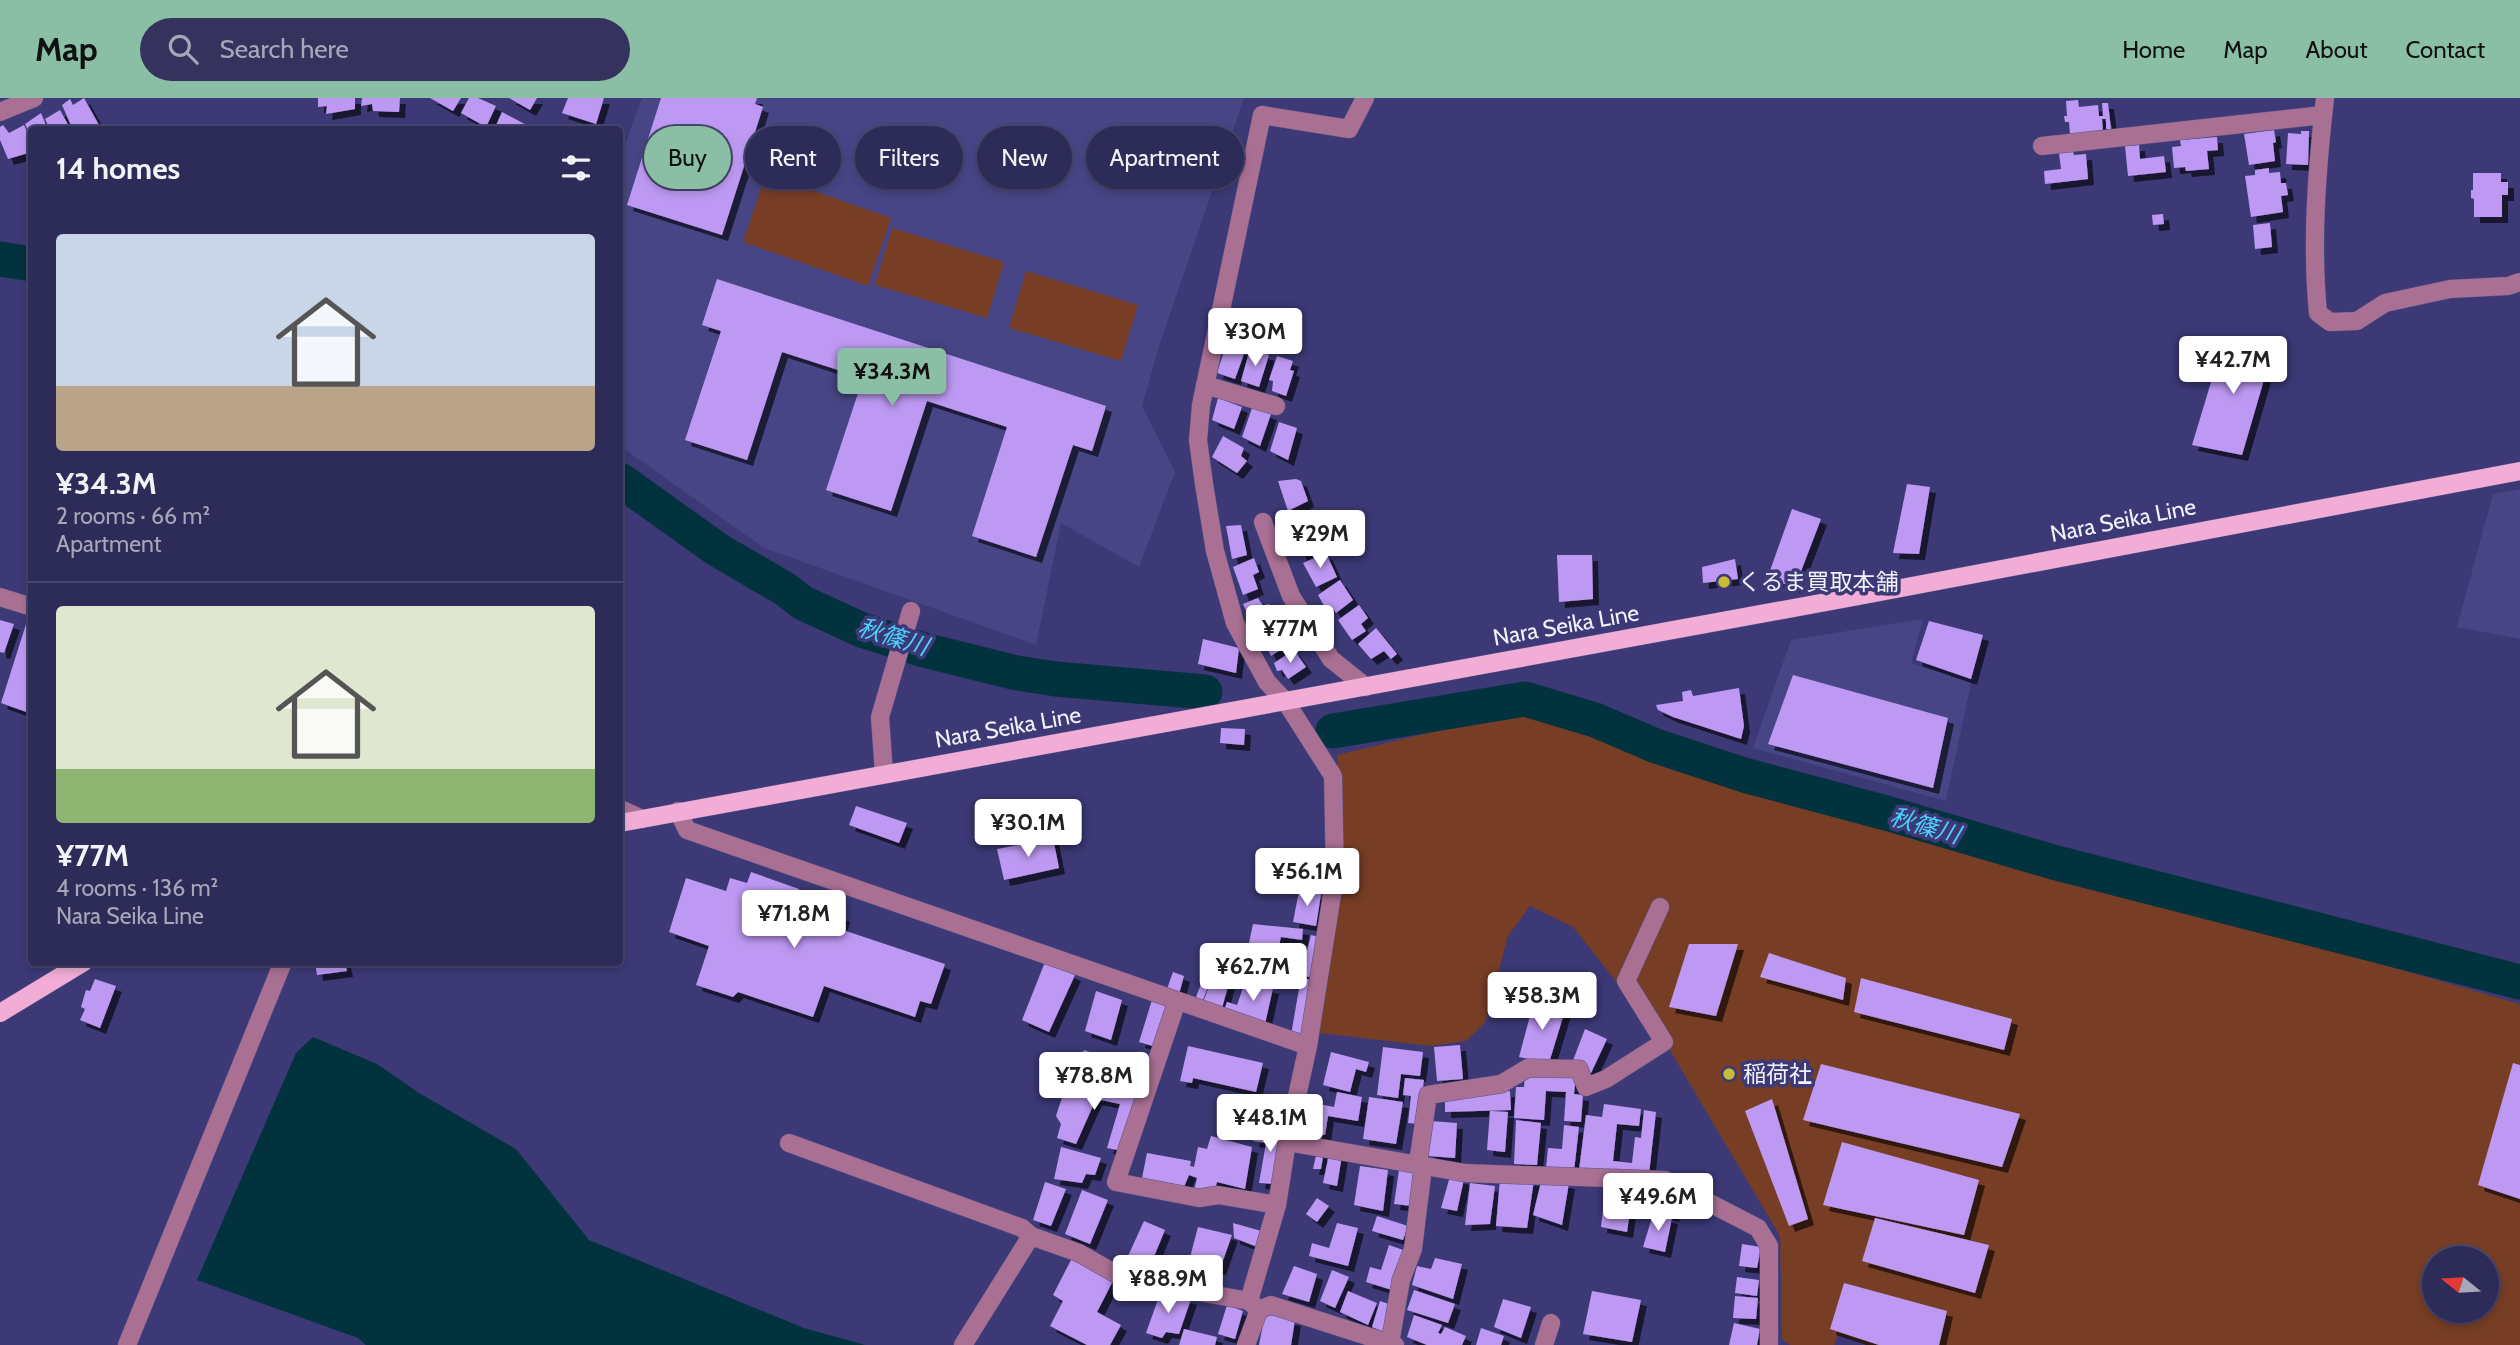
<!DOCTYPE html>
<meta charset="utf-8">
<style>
body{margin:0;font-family:Cabin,"Noto Sans JP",sans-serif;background:#35335e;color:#f1f3f6;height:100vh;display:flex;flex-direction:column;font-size:26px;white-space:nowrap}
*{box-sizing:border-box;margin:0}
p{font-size:23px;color:#a7a7ba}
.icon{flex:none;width:38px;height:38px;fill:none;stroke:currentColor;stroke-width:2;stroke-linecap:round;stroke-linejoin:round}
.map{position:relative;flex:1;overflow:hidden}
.sheet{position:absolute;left:28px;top:28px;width:595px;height:840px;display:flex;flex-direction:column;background:#2d2b58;border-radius:7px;box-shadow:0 4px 10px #0003,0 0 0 2px #48476e}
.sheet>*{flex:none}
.guide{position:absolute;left:644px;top:28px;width:665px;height:63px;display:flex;gap:14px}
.needle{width:46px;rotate:288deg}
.fabs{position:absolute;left:2422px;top:1148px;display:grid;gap:14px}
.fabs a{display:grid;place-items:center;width:77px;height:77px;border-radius:50%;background:#2d2b58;box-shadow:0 4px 10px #0003,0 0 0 2px #48476e;font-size:35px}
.price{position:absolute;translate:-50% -60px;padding:0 16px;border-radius:7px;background:#fff;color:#222;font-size:23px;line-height:46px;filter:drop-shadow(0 2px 4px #0008)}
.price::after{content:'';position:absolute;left:50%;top:42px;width:21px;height:16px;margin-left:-10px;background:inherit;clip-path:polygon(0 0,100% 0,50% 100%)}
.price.selected{background:#8abfa5;color:#111}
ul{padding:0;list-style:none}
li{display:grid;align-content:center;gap:14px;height:371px;padding:0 28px}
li+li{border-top:2px solid #48476e}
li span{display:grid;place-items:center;height:217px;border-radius:7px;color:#555}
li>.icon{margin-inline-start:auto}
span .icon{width:126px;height:126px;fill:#fffc;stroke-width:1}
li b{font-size:30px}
h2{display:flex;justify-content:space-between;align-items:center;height:84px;padding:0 28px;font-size:30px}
.pill{padding:0 24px;border-radius:32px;background:#2d2b58;box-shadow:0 4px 10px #0003,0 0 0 2px #48476e;font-size:24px;line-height:63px}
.pill.selected{background:#8abfa5;color:#111}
header{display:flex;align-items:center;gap:42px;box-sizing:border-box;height:98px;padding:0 35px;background:#8abfa5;color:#111}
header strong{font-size:33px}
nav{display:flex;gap:38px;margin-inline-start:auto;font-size:24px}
.search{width:490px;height:63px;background:#35335e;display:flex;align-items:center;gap:18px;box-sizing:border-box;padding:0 24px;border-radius:38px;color:#a7a7ba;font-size:26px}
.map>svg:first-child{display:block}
</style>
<header>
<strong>Map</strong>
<div class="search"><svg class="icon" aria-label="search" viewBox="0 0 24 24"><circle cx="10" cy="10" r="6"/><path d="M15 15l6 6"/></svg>Search here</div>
<nav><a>Home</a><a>Map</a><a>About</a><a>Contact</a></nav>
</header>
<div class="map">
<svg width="2520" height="1247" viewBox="0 0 2520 1247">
<defs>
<filter id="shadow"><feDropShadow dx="6" dy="6" stdDeviation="0" flood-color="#0009"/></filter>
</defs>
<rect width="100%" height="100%" fill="#3c3976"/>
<g fill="#484586">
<path d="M642,0H1244L1158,251L1142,308L1175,374L1139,469L1061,425L1036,547L764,450L620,348V60Z"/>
<path d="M2520,391V541L2457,529L2493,396Z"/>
<path d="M1923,521L1911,565L1971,585L1946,703L1753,650L1791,542Z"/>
</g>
<g fill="#773d25" fill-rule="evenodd">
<path d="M766,76L891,120L868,188L743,144Z"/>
<path d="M892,130L1004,164L987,220L875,187Z"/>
<path d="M1026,173L1138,207L1121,263L1009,230Z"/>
<path d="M1523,612L1542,614L1686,666L2520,906V1247H1868L1838,1237L1834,1247H1790L1782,1241L1780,1138L1668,949L1573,829L1530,808L1508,838L1485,925L1466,943L1431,948L1319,935L1342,772L1337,657ZM2434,1160H2487V1213H2434Z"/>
</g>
<path fill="#03323f" d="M313,939L377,966L419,995L516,1051L589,1142L804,1230L865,1247H366L358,1240L197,1182L296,955Z"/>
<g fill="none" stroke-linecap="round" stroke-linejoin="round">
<g stroke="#03323f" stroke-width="35">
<path d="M0,161L32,166"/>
<path d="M620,382L718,452L785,491L803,505L862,532L924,552L1017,575L1056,581L1205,594"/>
<path d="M1333,633L1525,601L1595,622L1656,648L1744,677L1886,715L2053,764L2520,884"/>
</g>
</g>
<g fill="#be99f3" filter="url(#shadow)">
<path d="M84,0L99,27L90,32H73L62,7L70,1L73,7Z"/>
<path d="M318,0H355V11L326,16L327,8L318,9Z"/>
<path d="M362,0H400L399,14L373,13L372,6L361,8Z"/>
<path d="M430,0H461L453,13Z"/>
<path d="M469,0H478L496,8L486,29L461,15Z"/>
<path d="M509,0H537L530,12Z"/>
<path d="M568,0H604L596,26L562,15Z"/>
<path d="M661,0H757L755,6L763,9L722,137L627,107Z"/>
<path d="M2078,2L2079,9L2098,7L2099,18H2103L2102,5H2108L2111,31H2106V21H2102L2103,34L2070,37L2069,24H2065L2064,18H2067L2066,3Z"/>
<path d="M60,12L71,32H50L45,21Z"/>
<path d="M502,14L536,32H494Z"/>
<path d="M41,15L48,32H32V40L25,26Z"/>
<path d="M3,27L9,35L24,27L32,44V54L8,61L0,42V29Z"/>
<path d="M2274,32L2276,44L2273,45L2275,63L2249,67L2244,36Z"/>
<path d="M2301,33H2309L2308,67L2286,66L2288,35L2301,36Z"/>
<path d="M2217,39L2218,52L2207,53L2209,71L2186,73L2185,69L2174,70L2172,49L2181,48L2180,42Z"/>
<path d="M2139,47L2140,61L2164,58L2166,74L2128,78L2125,48Z"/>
<path d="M2073,53L2074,57L2086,56L2088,81L2045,86L2044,73L2061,71L2059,55Z"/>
<path d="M2269,70V75L2280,74L2281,85H2286L2288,97L2281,98L2283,114L2251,119L2245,78L2255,77V72Z"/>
<path d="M2473,75H2501V84H2508V97H2502V119H2474V101L2471,100V92H2473Z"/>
<path d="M2163,116L2164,126L2153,127L2152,117Z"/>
<path d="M2270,125L2272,149L2255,151L2253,127Z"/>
<path d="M717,181L1106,308L1092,353L1073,347L1036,459L972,438L1007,329L927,303L891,413L826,392L863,280L782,254L747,362L685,342L721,233L702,227Z"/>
<path d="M2225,238L2273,251L2242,357L2192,347Z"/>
<path d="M1226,247L1245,253L1235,281L1217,275Z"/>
<path d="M1250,251L1269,257L1259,289L1241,283Z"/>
<path d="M1277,258L1293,263L1290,272L1294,273L1286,298L1272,293L1273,283L1269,282Z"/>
<path d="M1218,300L1242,309L1234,331L1212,322Z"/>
<path d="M1252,310L1271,316L1260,348L1242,339Z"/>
<path d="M1279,324L1297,330L1288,362L1270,353Z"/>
<path d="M1223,338L1244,350L1241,358L1247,363L1237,375L1212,359Z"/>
<path d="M1296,381L1301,383L1308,403L1288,413L1278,383Z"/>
<path d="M1907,386L1930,389L1919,456L1893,455Z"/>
<path d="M1792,411L1821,421L1795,489L1767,481Z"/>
<path d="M1313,420L1319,435L1312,439L1316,451L1301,457L1292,430Z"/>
<path d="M1241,427L1247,457L1232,461L1226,428Z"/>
<path d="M1326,455L1337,479L1316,489L1303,465Z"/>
<path d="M1557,457H1592L1593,501L1559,504Z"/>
<path d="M1254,460L1259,474L1253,477L1258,491L1243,497L1233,469Z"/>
<path d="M1735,461L1738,481L1703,485L1702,469Z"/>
<path d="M1340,482L1353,502L1336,515L1331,508L1326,511L1318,497Z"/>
<path d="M1258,500L1263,508L1269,506L1276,519L1254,529L1243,506Z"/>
<path d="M1359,507L1368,520L1361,526L1366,533L1352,542L1338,522Z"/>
<path d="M0,522L14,526L4,555L0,554Z"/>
<path d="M27,523L32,524V616L1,605Z"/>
<path d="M1929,523L1983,537L1971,581L1916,562Z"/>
<path d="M1279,524L1291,545L1271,558L1259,533Z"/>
<path d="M1376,530L1397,556L1391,561L1384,553L1371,561L1358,546Z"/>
<path d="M1203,541L1239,550L1236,575L1198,566Z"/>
<path d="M1294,552L1306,569L1288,581L1282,572L1277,573L1274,565Z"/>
<path d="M1793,577L1948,620L1933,690L1768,646Z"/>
<path d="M1739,590L1744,628L1741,641L1673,619L1658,612L1656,607L1683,603L1682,594L1691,592L1693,598Z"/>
<path d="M1221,630L1245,631L1244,647L1220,645Z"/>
<path d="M856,708L907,725L899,745L849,727Z"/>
<path d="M1053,740L1059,770L1004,782L997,751Z"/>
<path d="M751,774L799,791L797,801L844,818L840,831L945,866L931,906L920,903L915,919L824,888L813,919L738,894L733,899L696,887L709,848L669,834L686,780L726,793L730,780L747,785Z"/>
<path d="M1299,793L1321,796L1316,828L1293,824Z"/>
<path d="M1253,826L1303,831L1302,842L1281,839L1273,874L1244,868Z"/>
<path d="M1311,837L1324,840L1317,881L1301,877Z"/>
<path d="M1689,846H1738L1716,918L1669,909Z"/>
<path d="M1769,855L1846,880L1843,902L1760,879Z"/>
<path d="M315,864H345L347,873L317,877Z"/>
<path d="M1045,864L1075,877L1049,934L1022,922Z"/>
<path d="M1216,868L1232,874L1222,910L1203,905Z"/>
<path d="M1173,874L1184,878L1179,896L1167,891Z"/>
<path d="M1301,879L1317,884L1306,941L1291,937Z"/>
<path d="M1861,880L2012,921L2004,952L1854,914Z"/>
<path d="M95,881L116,888L100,930L80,922L85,911L81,909L86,892L90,893Z"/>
<path d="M1202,883L1209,886L1202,905L1195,902Z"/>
<path d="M1250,884L1273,890L1265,926L1224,912L1227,904L1237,907L1243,890L1248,892Z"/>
<path d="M1096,893L1122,902L1111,942L1085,933Z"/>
<path d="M1540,900L1566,909L1549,965L1519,959L1531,914L1535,916Z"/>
<path d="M1152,902L1170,908L1156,949L1139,944Z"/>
<path d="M1585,931L1607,941L1591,975L1572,965Z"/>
<path d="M1460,947L1463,981L1437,983L1434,949Z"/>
<path d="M1188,948L1263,965L1256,994L1193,980L1192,985L1180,983Z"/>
<path d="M1383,949L1423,954L1420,978L1401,976L1398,1000L1377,997Z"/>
<path d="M1084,952L1109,961L1101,983L1077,976Z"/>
<path d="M1331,954L1369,964L1366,974L1356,971L1350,994L1323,987Z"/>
<path d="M2513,965L2520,967V1101L2478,1087Z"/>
<path d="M1821,966L2020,1016L2002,1069L1803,1022Z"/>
<path d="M1525,975L1576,978L1574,996L1583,997L1581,1024L1564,1023L1566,994L1546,993L1544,1022L1514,1020L1516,989H1524Z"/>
<path d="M1405,980L1424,982L1418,1026L1408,1025L1411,998L1403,997Z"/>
<path d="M1067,984L1092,991L1094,986L1139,998L1123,1053L1107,1050L1120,1006L1096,1001L1076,1046L1057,1040L1061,1026L1056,1018Z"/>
<path d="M1510,993L1511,1012L1445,1014V996Z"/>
<path d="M1337,994L1362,999L1358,1023L1328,1018L1325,1037L1304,1033L1309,1004L1334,1009Z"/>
<path d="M1369,999L1403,1004L1396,1046L1363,1041Z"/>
<path d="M1772,1001L1808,1121L1789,1128L1745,1013Z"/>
<path d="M1604,1006L1641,1011L1639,1028L1617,1026L1613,1063L1632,1065L1635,1039L1641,1040L1644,1012L1656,1014L1649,1076L1579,1072L1586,1017L1602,1019Z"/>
<path d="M1490,1013L1508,1014L1505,1054L1487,1052Z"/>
<path d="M1516,1022L1541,1025L1537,1067L1514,1066Z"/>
<path d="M1430,1023L1457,1025L1455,1060L1428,1058Z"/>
<path d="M1564,1027L1579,1029L1574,1073L1546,1070L1548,1050L1562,1051Z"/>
<path d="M1256,1031L1285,1035L1276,1086L1259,1085L1266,1045L1253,1043Z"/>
<path d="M1211,1038L1252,1049L1245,1091L1217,1084L1214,1095L1194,1092L1197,1080L1189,1077L1184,1089L1142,1080L1147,1055L1191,1063L1190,1068L1194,1069L1198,1049L1207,1051Z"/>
<path d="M1842,1044L1979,1082L1964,1137L1823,1107Z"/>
<path d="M1061,1049L1101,1060L1095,1077L1086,1076L1082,1085L1054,1081Z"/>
<path d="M1317,1053H1324L1321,1071H1313Z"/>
<path d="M1329,1056L1342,1057L1337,1088L1323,1085Z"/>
<path d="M1360,1068L1388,1072L1383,1113L1354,1107Z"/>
<path d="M1399,1072L1417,1074L1412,1108L1394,1106Z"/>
<path d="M1450,1078L1464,1081L1457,1113L1441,1110Z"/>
<path d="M1542,1080L1569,1085L1562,1127L1533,1117Z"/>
<path d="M1500,1081L1534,1082L1527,1130L1496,1128Z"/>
<path d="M1045,1084L1066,1091L1051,1128L1033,1122Z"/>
<path d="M1470,1085L1495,1088L1490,1126L1465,1127Z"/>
<path d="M1612,1085L1626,1086V1099L1632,1100L1627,1134L1601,1129L1605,1095L1610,1097Z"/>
<path d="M1648,1086L1679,1092L1673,1118L1643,1110Z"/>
<path d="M1082,1092L1108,1102L1090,1146L1065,1136Z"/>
<path d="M1317,1100L1329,1108L1317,1124L1306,1116Z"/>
<path d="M1653,1116L1672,1120L1665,1154L1643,1149Z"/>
<path d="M1377,1118L1408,1128L1403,1142L1372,1133Z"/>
<path d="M1875,1120L1989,1147L1975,1195L1862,1163Z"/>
<path d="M1144,1123L1165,1132L1150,1168L1128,1158Z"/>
<path d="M1233,1125L1265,1134L1260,1150L1234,1140Z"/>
<path d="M1337,1125L1358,1130L1348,1168L1309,1158L1312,1145L1329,1150Z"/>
<path d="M1198,1129L1232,1137L1220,1171L1189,1163Z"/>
<path d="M1742,1146L1761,1149L1757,1170L1739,1168Z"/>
<path d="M1389,1147L1406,1153L1392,1192L1366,1184L1370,1169L1381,1172Z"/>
<path d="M1072,1160L1114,1181L1097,1214L1121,1227L1110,1247H1087L1050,1228L1063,1203L1053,1197Z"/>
<path d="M1435,1160L1462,1166L1453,1201L1412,1187L1417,1168L1431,1171Z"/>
<path d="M1294,1168L1317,1176L1309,1204L1282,1196Z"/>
<path d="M1332,1172L1349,1179L1335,1210L1320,1203Z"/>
<path d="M1737,1179L1759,1182L1757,1198L1735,1195Z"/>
<path d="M1844,1185L1947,1213L1939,1247H1879L1830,1231Z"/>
<path d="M1414,1192L1455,1206L1448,1225L1407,1212Z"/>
<path d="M1161,1193L1191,1201L1179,1236L1166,1234L1162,1240L1146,1235Z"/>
<path d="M1348,1193L1377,1205L1368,1227L1340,1214Z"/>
<path d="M1592,1193L1641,1202L1632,1244L1583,1236Z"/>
<path d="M1735,1198L1758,1200L1756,1221L1733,1220Z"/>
<path d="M1503,1201L1531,1209L1521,1240L1494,1229Z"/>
<path d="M1380,1203L1395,1208L1386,1235L1372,1229Z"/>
<path d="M1227,1207L1243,1213L1235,1241L1218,1236Z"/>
<path d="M1265,1216L1295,1222L1291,1247H1259Z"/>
<path d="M1414,1217L1442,1227L1438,1235L1441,1236L1445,1229L1466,1238L1462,1247H1427L1407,1239Z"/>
<path d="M1734,1225L1760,1231L1757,1247H1729Z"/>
<path d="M1481,1230L1504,1238L1501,1247H1476Z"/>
<path d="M1184,1231L1217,1239L1215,1247H1179Z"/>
</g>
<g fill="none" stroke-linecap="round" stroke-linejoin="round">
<g stroke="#555388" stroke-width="19">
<g id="minor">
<path d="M2325,0C2317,71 2311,143 2318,215L2330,224L2357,223L2385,205L2450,191L2508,188L2520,184"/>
<path d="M0,14L34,0"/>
<path d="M2042,48L2323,17"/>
<path d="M1205,287L1276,308"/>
<path d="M1263,424L1291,498L1331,561L1366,589"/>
<path d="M0,499L32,509"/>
<path d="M884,676L880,619L911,513"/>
<path d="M620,711L642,721"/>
<path d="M678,713L687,732L1308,948"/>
<path d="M1177,903L1116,1084L1199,1100L1218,1097L1277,1107"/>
<path d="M1287,1044L1465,1075L1665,1082L1758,1130L1769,1148V1247"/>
<path d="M789,1045L1022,1130L1031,1138"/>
<path d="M1418,1065L1428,997L1501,986L1528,970L1579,971L1586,989L1606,981L1664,944L1626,883L1660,809"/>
<path d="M1259,1212L1271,1207L1395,1247"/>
<path d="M1390,1245L1401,1182L1413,1151L1423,1069"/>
<path d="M127,1247L283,864"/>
<path d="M963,1247L1031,1138L1079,1155L1125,1181L1249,1203"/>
<path d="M1246,1247L1259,1212L1249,1203L1277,1107L1287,1044L1308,948L1335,778L1333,678L1286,604L1267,584L1235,525L1215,453L1204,386L1198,342L1201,307L1262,17L1349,31L1365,0"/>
<path d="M1544,1247L1551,1225"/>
</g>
</g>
<g stroke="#555388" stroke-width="19">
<g id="major">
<path d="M620,725L1859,498L2520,373"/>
<path d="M0,915L84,864"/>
</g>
</g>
<use href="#minor" stroke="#a97093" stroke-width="18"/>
<use href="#major" stroke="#f2add7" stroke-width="18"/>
</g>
<g fill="#caba3a" stroke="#3c3976" stroke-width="2.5">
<circle cx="1724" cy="484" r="7"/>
<circle cx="1729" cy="976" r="7"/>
</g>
<g text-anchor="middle" stroke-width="7" stroke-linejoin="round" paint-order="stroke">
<g font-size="23" fill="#f2f2fa" stroke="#3c3976">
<text transform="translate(2123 422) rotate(-11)" y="8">Nara Seika Line</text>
<text transform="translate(1566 527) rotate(-10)" y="8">Nara Seika Line</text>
<text transform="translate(1008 629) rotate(-10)" y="8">Nara Seika Line</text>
</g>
<g font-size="23" fill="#f2f2fa" stroke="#3c3976" text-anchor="start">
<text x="1738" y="492">くるま買取本舗</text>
<text x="1743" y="984">稲荷社</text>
</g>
<g font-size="24" font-style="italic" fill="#4ad2fc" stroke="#3c3976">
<text transform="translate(893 539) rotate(17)" y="8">秋篠川</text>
<text transform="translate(1925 728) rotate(16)" y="8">秋篠川</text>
</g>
</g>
</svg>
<div class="fabs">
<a><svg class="needle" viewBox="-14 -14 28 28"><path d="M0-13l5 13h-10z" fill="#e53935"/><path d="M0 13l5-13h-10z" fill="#a7a7ba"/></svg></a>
</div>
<b class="price" style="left:1255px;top:270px">¥30M</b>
<b class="price" style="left:2233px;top:298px">¥42.7M</b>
<b class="price selected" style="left:892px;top:310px">¥34.3M</b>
<b class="price" style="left:1320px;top:472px">¥29M</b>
<b class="price" style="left:1290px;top:567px">¥77M</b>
<b class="price" style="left:1028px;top:761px">¥30.1M</b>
<b class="price" style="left:1307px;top:810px">¥56.1M</b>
<b class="price" style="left:794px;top:852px">¥71.8M</b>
<b class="price" style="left:1253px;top:905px">¥62.7M</b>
<b class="price" style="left:1542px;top:934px">¥58.3M</b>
<b class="price" style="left:1094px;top:1014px">¥78.8M</b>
<b class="price" style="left:1270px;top:1056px">¥48.1M</b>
<b class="price" style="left:1658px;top:1135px">¥49.6M</b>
<b class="price" style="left:1168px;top:1217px">¥88.9M</b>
<div class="guide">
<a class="pill selected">Buy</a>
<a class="pill">Rent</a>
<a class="pill">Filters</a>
<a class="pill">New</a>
<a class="pill">Apartment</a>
</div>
<section class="sheet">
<h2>14 homes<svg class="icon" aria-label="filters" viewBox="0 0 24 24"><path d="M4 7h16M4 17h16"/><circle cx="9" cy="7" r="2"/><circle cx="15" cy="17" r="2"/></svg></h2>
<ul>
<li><span style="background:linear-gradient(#c9d6e8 70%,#b9a48a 0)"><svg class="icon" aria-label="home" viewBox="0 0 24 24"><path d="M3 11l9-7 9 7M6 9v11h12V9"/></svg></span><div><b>¥34.3M</b><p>2 rooms · 66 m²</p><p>Apartment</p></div></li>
<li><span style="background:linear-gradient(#dfe7d0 75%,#8fb573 0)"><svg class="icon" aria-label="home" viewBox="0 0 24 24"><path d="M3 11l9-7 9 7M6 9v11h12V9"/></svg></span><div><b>¥77M</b><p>4 rooms · 136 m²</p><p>Nara Seika Line</p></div></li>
</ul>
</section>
</div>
